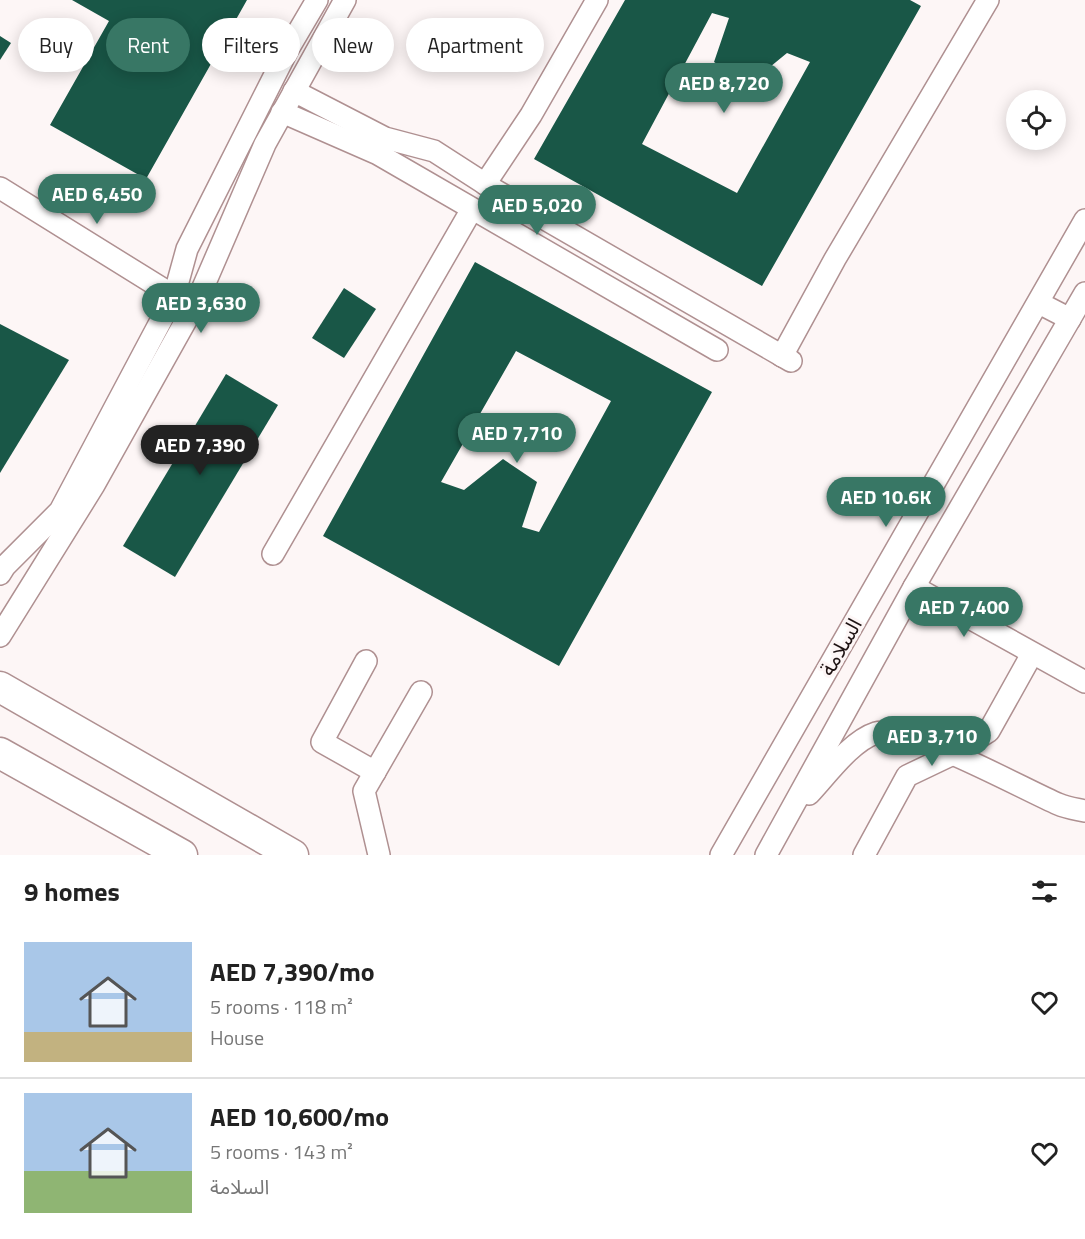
<!DOCTYPE html>
<meta charset="utf-8">
<style>
body{margin:0;font-family:"Titillium Web","Noto Sans Arabic",sans-serif;background:#f6f6f6;color:#222;height:100vh;display:flex;flex-direction:column;font-size:22px;white-space:nowrap}
*{box-sizing:border-box;margin:0}
p{font-size:20px;color:#767676}
.icon{flex:none;width:33px;height:33px;fill:none;stroke:currentColor;stroke-width:2;stroke-linecap:round;stroke-linejoin:round}
.map{position:relative;height:855px;overflow:hidden}
.drawer{display:flex;flex-direction:column;background:#fff;flex:1}
.drawer>*{flex:none}
.top-card{position:absolute;left:18px;top:18px;width:600px;height:54px;display:flex;gap:12px}
.fabs{position:absolute;left:1006px;top:90px;display:grid;gap:12px}
.fabs a{display:grid;place-items:center;width:60px;height:60px;border-radius:50%;background:#fff;box-shadow:0 3px 15px #0003;font-size:30px}
.price{position:absolute;translate:-50% -51px;padding:0 14px;border-radius:21px;background:#387765;color:#fff;font-size:20px;line-height:39px;filter:drop-shadow(0 2px 3px #0008)}
.price::after{content:'';position:absolute;left:50%;top:36px;width:18px;height:14px;margin-left:-9px;background:inherit;clip-path:polygon(0 0,100% 0,50% 100%)}
.price.active{background:#222;color:#fff}
ul{padding:0;list-style:none}
li{display:flex;align-items:center;gap:18px;height:150px;padding:0 24px}
li+li{border-top:2px solid #e0e0e0}
li span{display:grid;place-items:center;flex:none;width:168px;height:120px;border-radius:0px;color:#555}
li>.icon{margin-inline-start:auto}
span .icon{width:72px;height:72px;fill:#fffc;stroke-width:1}
li b{font-size:26px}
h2{display:flex;justify-content:space-between;align-items:center;height:72px;padding:0 24px;font-size:26px}
.pill{padding:0 21px;border-radius:27px;background:#fff;box-shadow:0 3px 15px #0003;font-size:21px;line-height:54px}
.pill.active{background:#387765;color:#fff}
.map>svg:first-child{display:block}
</style>
<div class="map">
<svg width="1085" height="855" viewBox="0 0 1085 855">
<rect width="100%" height="100%" fill="#fdf6f6"/>
<g fill="#195747" fill-rule="evenodd">
<path d="M72,0H247L146,179L50,125L109,21Z"/>
<path d="M625,0H910L921,6L762,286L534,159ZM712,13L729,18L714,62L748,85L787,53L810,62L737,193L642,144Z"/>
<path d="M0,36L11,43L0,60Z"/>
<path d="M475,262L712,392L559,666L323,536ZM516,351L611,401L539,532L522,527L537,482L503,459L464,490L441,482Z"/>
<path d="M344,288L376,309L344,358L312,338Z"/>
<path d="M0,324L69,360L0,473Z"/>
<path d="M226,374L278,405L175,577L123,546Z"/>
</g>
<g fill="none" stroke-linecap="round" stroke-linejoin="round">
<g stroke="#af9091" stroke-width="24">
<g id="minor">
<path d="M294,91L385,138L434,151L493,189L791,361"/>
<path d="M282,112L378,154L717,350"/>
<path d="M485,184L531,115L597,0"/>
<path d="M0,188L174,296"/>
<path d="M1039,303L1070,319"/>
<path d="M782,356L835,259L988,0"/>
<path d="M273,554L472,209"/>
<path d="M0,574L5,566L60,511L174,296L187,249L287,51L317,0"/>
<path d="M914,587L1085,682"/>
<path d="M0,636L94,485L198,299L265,144L345,0"/>
<path d="M366,661L322,742L375,772"/>
<path d="M809,794C827,775 851,741 876,733C906,724 1025,790 1058,804C1067,808 1076,809 1085,811"/>
<path d="M379,855L364,791L421,692"/>
<path d="M721,855L1085,220"/>
<path d="M766,855L914,587L1085,293"/>
<path d="M864,855L907,776L951,755L989,731L1032,654"/>
</g>
</g>
<g stroke="#af9091" stroke-width="33">
<g id="highway">
<path d="M0,687L293,855"/>
<path d="M0,753L182,855"/>
</g>
</g>
<use href="#minor" stroke="#fff" stroke-width="21"/>
<use href="#highway" stroke="#fff" stroke-width="30"/>
</g>
<g text-anchor="middle" stroke-width="6" stroke-linejoin="round" paint-order="stroke">
<g font-size="21" fill="#1f1414" stroke="#fdf6f6">
<text transform="translate(841 647) rotate(-60)" y="7">السلامة</text>
</g>
</g>
</svg>
<div class="fabs">
<a><svg class="icon" aria-label="locate" viewBox="0 0 24 24"><circle cx="12" cy="12" r="6"/><path d="M12 2v4M12 18v4M2 12h4M18 12h4"/></svg></a>
</div>
<b class="price" style="left:724px;top:114px">AED 8,720</b>
<b class="price" style="left:97px;top:225px">AED 6,450</b>
<b class="price" style="left:537px;top:236px">AED 5,020</b>
<b class="price" style="left:201px;top:334px">AED 3,630</b>
<b class="price" style="left:517px;top:464px">AED 7,710</b>
<b class="price active" style="left:200px;top:476px">AED 7,390</b>
<b class="price" style="left:886px;top:528px">AED 10.6K</b>
<b class="price" style="left:964px;top:638px">AED 7,400</b>
<b class="price" style="left:932px;top:767px">AED 3,710</b>
<div class="top-card">
<a class="pill">Buy</a>
<a class="pill active">Rent</a>
<a class="pill">Filters</a>
<a class="pill">New</a>
<a class="pill">Apartment</a>
</div>
</div>
<section class="drawer">
<h2>9 homes<svg class="icon" aria-label="filters" viewBox="0 0 24 24"><path d="M4 7h16M4 17h16"/><circle cx="9" cy="7" r="2"/><circle cx="15" cy="17" r="2"/></svg></h2>
<ul>
<li><span style="background:linear-gradient(#a9c7e8 75%,#c2b280 0)"><svg class="icon" aria-label="home" viewBox="0 0 24 24"><path d="M3 11l9-7 9 7M6 9v11h12V9"/></svg></span><div><b>AED 7,390/mo</b><p>5 rooms · 118 m²</p><p>House</p></div><svg class="icon" aria-label="heart" viewBox="0 0 24 24"><path d="M12 20l-8-8c-3-5 5-10 8-4 3-6 11-1 8 4z"/></svg></li>
<li><span style="background:linear-gradient(#a9c7e8 65%,#8fb573 0)"><svg class="icon" aria-label="home" viewBox="0 0 24 24"><path d="M3 11l9-7 9 7M6 9v11h12V9"/></svg></span><div><b>AED 10,600/mo</b><p>5 rooms · 143 m²</p><p>السلامة</p></div><svg class="icon" aria-label="heart" viewBox="0 0 24 24"><path d="M12 20l-8-8c-3-5 5-10 8-4 3-6 11-1 8 4z"/></svg></li>
</ul>
</section>
